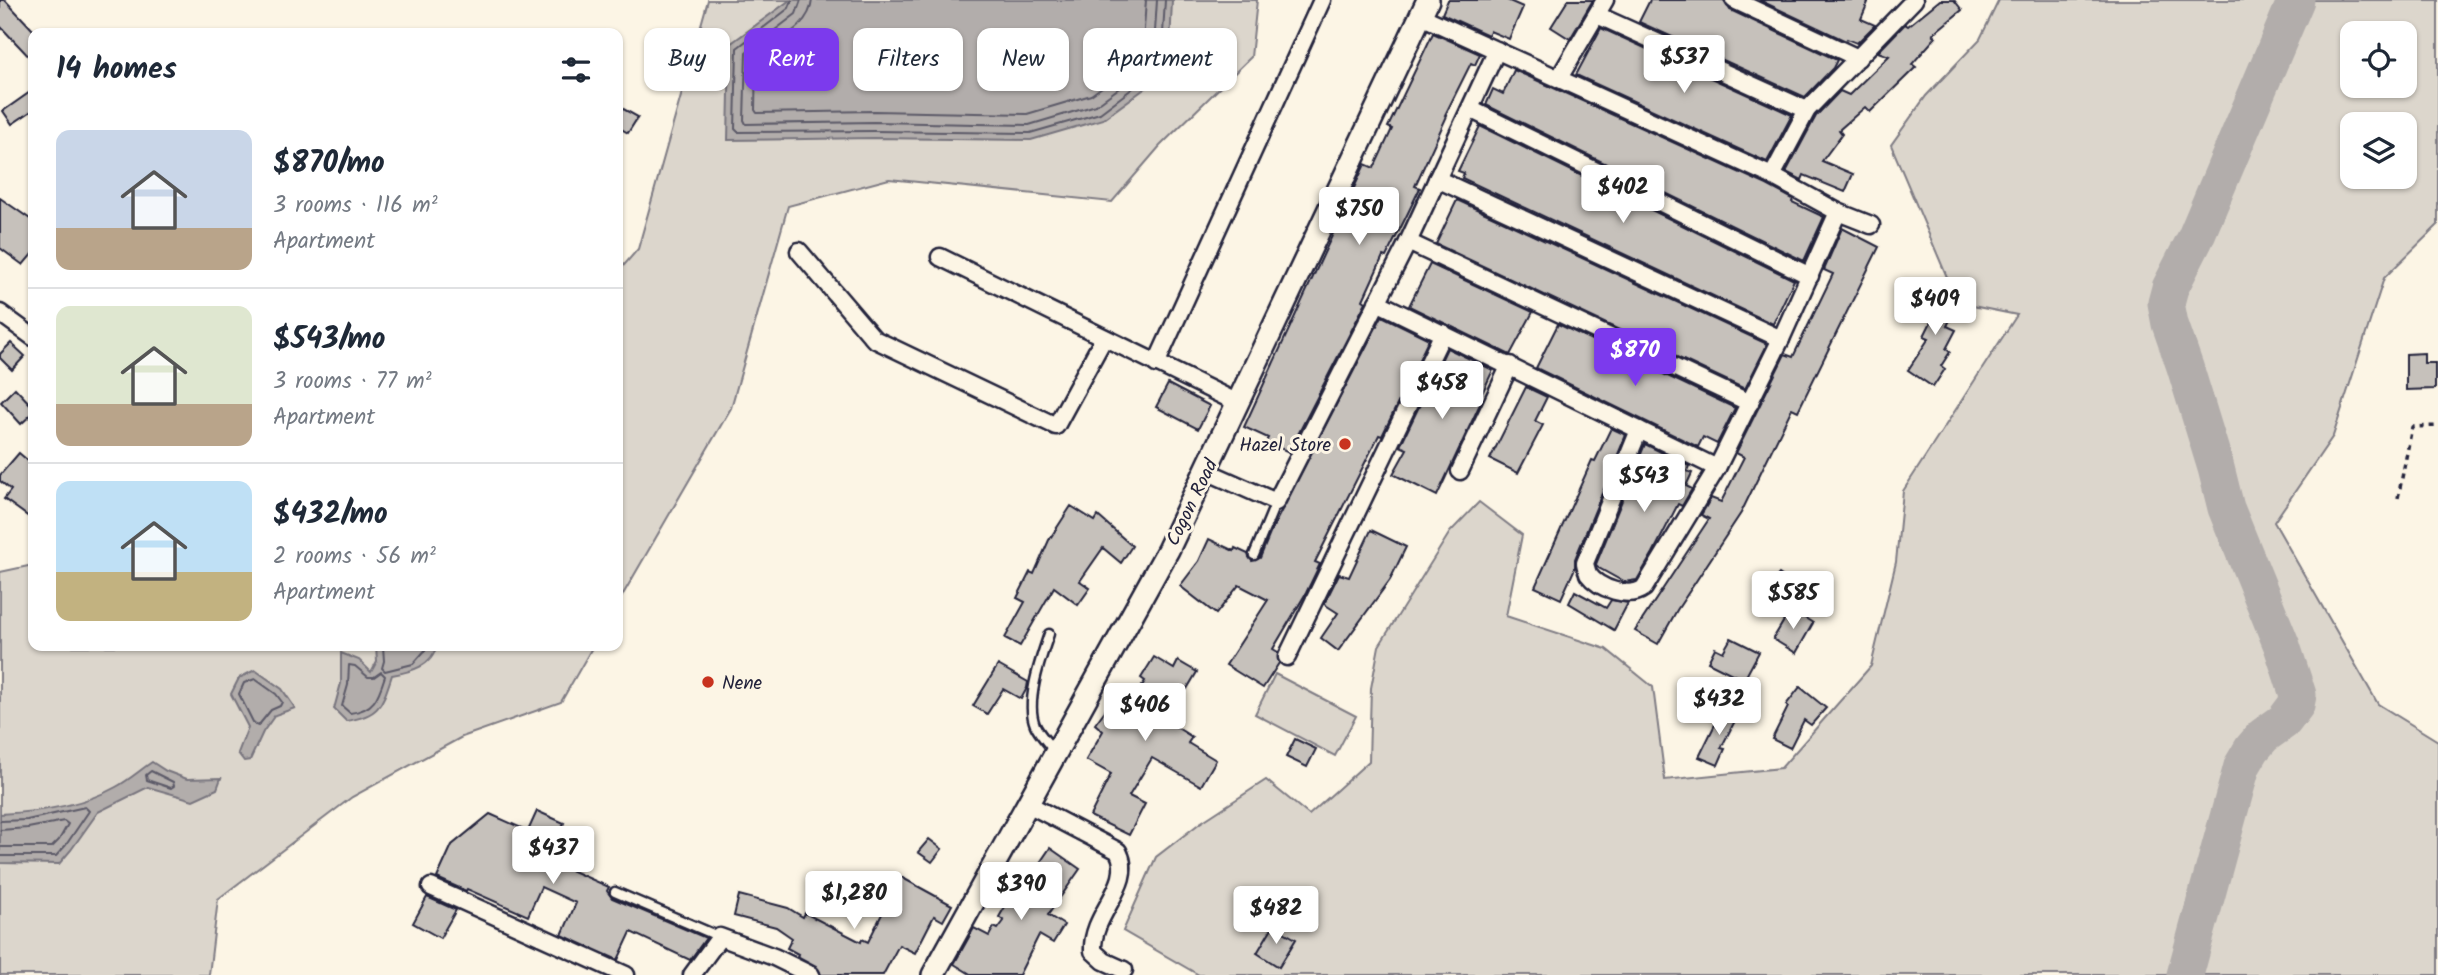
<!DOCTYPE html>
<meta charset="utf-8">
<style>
body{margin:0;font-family:Kalam,sans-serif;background:#f6f6f7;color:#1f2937;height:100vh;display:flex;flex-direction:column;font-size:26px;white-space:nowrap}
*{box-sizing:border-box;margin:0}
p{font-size:23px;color:#747a83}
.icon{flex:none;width:38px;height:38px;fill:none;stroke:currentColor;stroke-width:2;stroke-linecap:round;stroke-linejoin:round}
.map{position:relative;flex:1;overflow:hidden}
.details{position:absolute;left:28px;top:28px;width:595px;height:623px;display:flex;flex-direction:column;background:#fff;border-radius:14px;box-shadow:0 2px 5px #0004}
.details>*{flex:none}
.hud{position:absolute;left:644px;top:28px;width:665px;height:63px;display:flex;gap:14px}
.controls{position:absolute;left:2340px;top:21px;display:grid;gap:14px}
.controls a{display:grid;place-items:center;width:77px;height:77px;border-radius:14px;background:#fff;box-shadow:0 2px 5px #0004;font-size:35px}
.price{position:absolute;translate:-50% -60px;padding:0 16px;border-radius:7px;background:#fff;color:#222;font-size:23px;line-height:46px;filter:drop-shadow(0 2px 4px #0008)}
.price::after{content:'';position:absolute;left:50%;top:42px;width:21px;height:16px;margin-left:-10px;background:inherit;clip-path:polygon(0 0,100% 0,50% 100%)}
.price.active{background:#7c3aed;color:#fff}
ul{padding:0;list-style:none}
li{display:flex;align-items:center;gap:21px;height:175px;padding:0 28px}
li+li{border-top:2px solid #e0e1e3}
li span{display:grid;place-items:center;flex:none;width:196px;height:140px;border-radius:14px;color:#555}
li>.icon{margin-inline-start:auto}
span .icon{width:84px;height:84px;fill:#fffc;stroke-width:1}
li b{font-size:30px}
h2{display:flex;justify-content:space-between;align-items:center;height:84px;padding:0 28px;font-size:30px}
.pill{padding:0 24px;border-radius:14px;background:#fff;box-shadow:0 2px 5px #0004;font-size:24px;line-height:63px}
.pill.active{background:#7c3aed;color:#fff}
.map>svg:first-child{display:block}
</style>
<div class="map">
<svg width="2438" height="975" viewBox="0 0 2438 975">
<rect width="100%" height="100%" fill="#fcf5e5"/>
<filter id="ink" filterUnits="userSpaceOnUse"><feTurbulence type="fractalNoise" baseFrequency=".0143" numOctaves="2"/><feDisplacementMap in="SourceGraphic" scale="14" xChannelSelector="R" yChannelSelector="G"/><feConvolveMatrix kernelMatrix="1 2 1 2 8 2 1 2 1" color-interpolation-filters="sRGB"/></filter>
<g filter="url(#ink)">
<g fill="#dcd6cc" stroke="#7f7c84" stroke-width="2" fill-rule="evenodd">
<path d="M708,0H1257L1251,57L1160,146L1112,202L889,179L788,206L731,408L618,603V272L638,249Z"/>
<path d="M1999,0H2438V225L2384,278L2333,436L2274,522L2378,704L2438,741V975H1199L1123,931L1156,857L1200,823L1266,780L1309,815L1369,761L1371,688L1379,646L1450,532L1479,502L1522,535L1506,616L1606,649L1653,687L1665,780L1781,768L1871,666L1896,562L1903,491L2017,315L1958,303L1891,145L1926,96L1980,39ZM2352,33H2404V86H2352ZM2352,124H2404V177H2352Z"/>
<path d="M33,565V646H593L561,702L462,737L352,797L218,899L209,975H0V572Z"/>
<path d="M1275,674L1356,716L1335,756L1255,714Z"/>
</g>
<g fill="#b2adab" stroke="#78757e" stroke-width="2">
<path d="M790,0H1172L1169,71L1103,119L1031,140L874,138L728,140L730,44Z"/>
<path d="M376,646H436C433,666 410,672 392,675C382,705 380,716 346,721L334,709L341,683V653L359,660L371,672L377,661Z"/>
<path d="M255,670L282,689L295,708L275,715L263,732L250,760L244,761L238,753L248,727L231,694L239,678Z"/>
<path d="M152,762L166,771L187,779L221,778L217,789L193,800L148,787L98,812L71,850L59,864L0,863V814C39,812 82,806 116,787C129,780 140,770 152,762Z"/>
</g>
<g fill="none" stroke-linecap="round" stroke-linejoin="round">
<g stroke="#5c5a68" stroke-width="2">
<path d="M792,0L789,8L737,48L735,129L738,132L874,131L1030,133L1100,113L1161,67L1165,0"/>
<path d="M801,0L796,14L746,52L744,120L746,124L874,122L1029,125L1096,105L1153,63L1157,0"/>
<path d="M812,0C810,28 775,41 756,58L755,110L757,113L874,111L1027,114L1091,95L1142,58L1146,0"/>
<path d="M383,646L384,661L382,668L385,671L413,664L429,646"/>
<path d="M349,665L355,666L368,677H374L381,672L385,676C378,698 374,710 350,713L342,706L348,685Z"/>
<path d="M255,679L276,694L282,702L280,706L271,710L258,726L254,724L239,694L244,683Z"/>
<path d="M151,771L173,782L174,786L171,788L147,780L146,775Z"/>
<path d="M0,821L27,820L85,807L89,811L66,845L56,856H0"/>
<path d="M0,830L28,828L64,821L68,824L59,840L52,847H0"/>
</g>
<path stroke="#b2adab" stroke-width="37" d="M2185,975L2242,766L2252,749L2263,736L2284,721L2296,705L2298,695L2282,646L2226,508L2216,468L2185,367L2170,324L2166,303L2170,288L2195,239L2296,0"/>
</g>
<g fill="#c6c1bb" stroke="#22223b" stroke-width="2">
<path d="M0,0H5L33,30V61L0,26Z"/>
<path d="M1448,0H1507L1523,7L1509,39L1490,31L1488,35L1442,14Z"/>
<path d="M1568,0H1593L1570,39L1551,27Z"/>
<path d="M1650,0H1724L1730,10L1837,60L1833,68L1805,97L1639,22Z"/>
<path d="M1759,0H1869L1861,19L1875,25L1857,43L1847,39L1846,41Z"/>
<path d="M1940,0H1954L1962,10L1933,34L1936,37L1912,64L1916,67L1870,112L1865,107L1839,130L1842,134L1822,161L1853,174L1845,192L1804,175L1802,180L1786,172L1816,116L1840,91L1849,95L1889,56L1878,52L1905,24L1908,26Z"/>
<path d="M1601,28L1792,115L1767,162L1576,75Z"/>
<path d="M1433,33L1480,54L1475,65L1471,63L1445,115L1447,116L1415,186L1420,188L1405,219L1386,257L1383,256L1363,300L1366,302L1289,452L1266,442L1268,438L1244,427L1365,164L1374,168L1392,129L1388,127Z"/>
<path d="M1514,70L1767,185L1793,199L1792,202L1824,217L1804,261L1486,105L1493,89L1503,94Z"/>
<path d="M33,90V110L12,124L3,111Z"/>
<path d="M618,106L638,117L628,133L618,127Z"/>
<path d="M1480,126L1794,280L1773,324L1462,178L1464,173L1458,171Z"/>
<path d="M0,198L33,221V253L23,265L0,248Z"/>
<path d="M1457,200L1765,343L1767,345L1745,389L1436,244Z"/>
<path d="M1842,228L1879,247L1798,411L1792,408L1741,513L1677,610L1658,644L1635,631L1709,519L1701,515L1711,498L1721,502L1744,457L1736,453L1785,354L1793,357L1833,274L1824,270Z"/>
<path d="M1430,264L1533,312L1510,355L1409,306Z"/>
<path d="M1926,288L1958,304L1947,326L1956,330L1946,349L1950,352L1941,366L1945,369L1933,387L1908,370L1929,338L1924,336L1934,316L1917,309Z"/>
<path d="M1382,316L1429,339L1382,436L1379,435L1315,562L1320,564L1306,593L1273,649L1278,652L1279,663L1263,688L1226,665L1268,600L1239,585L1216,614L1180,586L1199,561L1209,539L1234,551L1235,548L1248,554L1252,561L1260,558L1271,531Z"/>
<path d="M1558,324L1735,408L1717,444L1703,437L1698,447L1536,368Z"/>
<path d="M11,343L25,356L12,370L0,358V354Z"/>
<path d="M1447,348L1493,370L1478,402L1480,404L1437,496L1393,474L1407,449L1400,446Z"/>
<path d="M2424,353V363H2435V389L2406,390V354Z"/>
<path d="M1168,384L1210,406L1198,429L1156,407Z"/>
<path d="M1526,387L1547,397L1535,421L1543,425L1518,473L1490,459Z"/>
<path d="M15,388L33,407V413L21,424L1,402Z"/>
<path d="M1611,428L1626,435L1575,559V568L1561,599L1535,587L1592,460L1595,461Z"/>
<path d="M1645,444L1689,466L1687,471L1692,473L1686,486L1692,489L1682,506L1678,504L1653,553L1637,580L1624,582L1597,567L1596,564Z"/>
<path d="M19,453L33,465V520L4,499L11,490L0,481V475Z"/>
<path d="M1071,506L1095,521L1098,516L1132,546L1121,563L1103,548L1080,581L1090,588L1078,605L1054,587L1020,646L1005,638L1025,602L1017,598L1030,572L1034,574L1049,540Z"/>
<path d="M1371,530L1406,547L1390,580L1338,651L1321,638L1338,613L1324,604L1339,574L1349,577Z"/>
<path d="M1779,574L1794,585L1784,597L1769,586Z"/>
<path d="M1575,591L1606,608L1611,600L1628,603L1614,630L1569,603Z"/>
<path d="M1791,609L1813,623L1796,653L1773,639Z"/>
<path d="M1731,638L1759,652L1744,680L1708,662L1715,648L1723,652Z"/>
<path d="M1154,657L1174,669L1178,661L1197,672L1172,714L1181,719L1176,727L1192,737L1188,743L1216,760L1201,786L1152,758L1129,796L1145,804L1129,835L1090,816L1111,774L1086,760L1103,731L1095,724L1112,701L1127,710L1145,681L1141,678Z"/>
<path d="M998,665L1028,682L1027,688L1021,699L1003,689L987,714L973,706Z"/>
<path d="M1800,687L1826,708L1811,725L1804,720L1790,748L1772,739L1788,707L1786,705Z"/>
<path d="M1723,708L1738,715L1721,748L1725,749L1718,765L1699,757Z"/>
<path d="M1295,739L1316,749L1307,767L1286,757Z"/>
<path d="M537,811L564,823L555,843L566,849L559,865L609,887L607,891L612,898L706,938L690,960L631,932L618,960L562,935L576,903L541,887L528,916L467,889L466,891L437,878L452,845L490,814L528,831Z"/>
<path d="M929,839L942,849L932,862L918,852Z"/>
<path d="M1050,848L1080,869L1048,915L1064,925L1053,943L1039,935L1019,975H972L954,964L974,928L989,936L994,927L998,929L1004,921L999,917L1013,893L1018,895Z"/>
<path d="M899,876L952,905L943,921L934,916L915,953L899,945L883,975H821L816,966L797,956L798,954L787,948L792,938L776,927L734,916L739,895L788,908L803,917L805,913L861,942L862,939L868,942L892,894L890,892Z"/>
<path d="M427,897L456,910L440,938L413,923Z"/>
<path d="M1273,926L1296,939L1279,967L1257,953Z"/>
</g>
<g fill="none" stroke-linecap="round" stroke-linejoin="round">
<g stroke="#22223b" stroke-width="13">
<g id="service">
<path d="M1254,555L1276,502"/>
<path d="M1049,634C1041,658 1025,701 1035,725C1039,734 1048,743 1054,751"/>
<path d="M615,892L720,937"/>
</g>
</g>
<g stroke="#22223b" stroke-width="21">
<g id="minor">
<path d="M1734,0L1858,58"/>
<path d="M1597,15L1807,110"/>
<path d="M1421,16L1772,176L1838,212L1871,225"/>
<path d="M1559,78L1605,0"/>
<path d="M1470,109L1810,276"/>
<path d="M1772,176L1807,110L1914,0"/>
<path d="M1437,179L1781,339"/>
<path d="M1408,242L1750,403"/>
<path d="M799,251L874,339L1056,426L1104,338"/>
<path d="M940,257L1238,403"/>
<path d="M1377,302L1717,468"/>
<path d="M0,313L33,337"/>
<path d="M1156,364L1322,0"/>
<path d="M1639,430L1585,563C1585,565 1588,573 1588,574C1599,589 1629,599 1644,588L1717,468L1781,339L1838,212"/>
<path d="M1206,471L1276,502L1408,242L1497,50"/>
<path d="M1460,471L1510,365"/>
<path d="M1287,657L1443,333"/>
<path d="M1028,804L1118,851C1136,885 1091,912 1093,951L1104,961L1124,970"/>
<path d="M431,887L626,975"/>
<path d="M692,975L720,937L774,957L811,975"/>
</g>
</g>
<g stroke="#22223b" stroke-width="26">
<path id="tertiary" d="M933,975L1168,550L1428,0"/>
</g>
<path stroke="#22223b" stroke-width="3.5" stroke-dasharray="5 5" stroke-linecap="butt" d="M2398,498L2412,427L2438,426"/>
<use href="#service" stroke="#fcf5e5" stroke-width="8"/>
<use href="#minor" stroke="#fcf5e5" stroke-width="16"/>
<use href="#tertiary" stroke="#fcf5e5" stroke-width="21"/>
</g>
</g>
<g fill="#c8321e" stroke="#fcf5e5" stroke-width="2.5">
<circle cx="1345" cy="444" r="7"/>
<circle cx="708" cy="682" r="7"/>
</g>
<g text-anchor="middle" stroke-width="6" stroke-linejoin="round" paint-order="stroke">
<g font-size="19" fill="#22223b" stroke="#fcf5e5" text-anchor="end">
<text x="1331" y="451">Hazel Store</text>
<text x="722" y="689" text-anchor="start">Nene</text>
</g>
<g font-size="19" fill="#22223b" stroke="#fcf5e5">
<text transform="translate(1191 502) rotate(-64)" y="7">Cogon Road</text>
</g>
</g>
</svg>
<div class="controls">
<a><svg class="icon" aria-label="locate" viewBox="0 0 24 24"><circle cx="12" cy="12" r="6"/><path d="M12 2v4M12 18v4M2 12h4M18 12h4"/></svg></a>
<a><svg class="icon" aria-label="layers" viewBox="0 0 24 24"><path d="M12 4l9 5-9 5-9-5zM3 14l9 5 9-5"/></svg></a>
</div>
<b class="price" style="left:1684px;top:95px">$537</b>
<b class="price" style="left:1623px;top:225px">$402</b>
<b class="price" style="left:1359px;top:247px">$750</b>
<b class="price" style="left:1935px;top:337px">$409</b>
<b class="price active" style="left:1635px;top:388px">$870</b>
<b class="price" style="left:1442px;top:421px">$458</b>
<b class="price" style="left:1644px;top:514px">$543</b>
<b class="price" style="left:1793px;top:631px">$585</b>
<b class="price" style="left:1719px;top:737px">$432</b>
<b class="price" style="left:1145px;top:743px">$406</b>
<b class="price" style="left:553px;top:886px">$437</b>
<b class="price" style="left:1021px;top:922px">$390</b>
<b class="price" style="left:854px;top:931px">$1,280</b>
<b class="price" style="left:1276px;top:946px">$482</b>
<div class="hud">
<a class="pill">Buy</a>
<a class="pill active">Rent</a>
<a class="pill">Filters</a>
<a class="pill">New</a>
<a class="pill">Apartment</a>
</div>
<section class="details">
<h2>14 homes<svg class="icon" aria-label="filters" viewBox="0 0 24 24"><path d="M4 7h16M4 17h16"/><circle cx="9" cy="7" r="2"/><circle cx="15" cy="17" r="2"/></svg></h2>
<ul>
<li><span style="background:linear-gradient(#c9d6e8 70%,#b9a48a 0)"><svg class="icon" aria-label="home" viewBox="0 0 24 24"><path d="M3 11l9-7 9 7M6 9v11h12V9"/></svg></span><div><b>$870/mo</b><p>3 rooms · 116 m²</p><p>Apartment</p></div></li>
<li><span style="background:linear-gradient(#dfe7d0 70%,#b9a48a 0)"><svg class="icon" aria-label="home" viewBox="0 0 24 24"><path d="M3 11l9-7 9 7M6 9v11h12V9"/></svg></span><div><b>$543/mo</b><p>3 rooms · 77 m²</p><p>Apartment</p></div></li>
<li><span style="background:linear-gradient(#bfe0f5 65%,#c2b280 0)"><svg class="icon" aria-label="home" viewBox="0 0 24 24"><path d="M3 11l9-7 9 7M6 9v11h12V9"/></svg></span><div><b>$432/mo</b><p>2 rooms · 56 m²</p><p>Apartment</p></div></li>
</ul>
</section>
</div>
